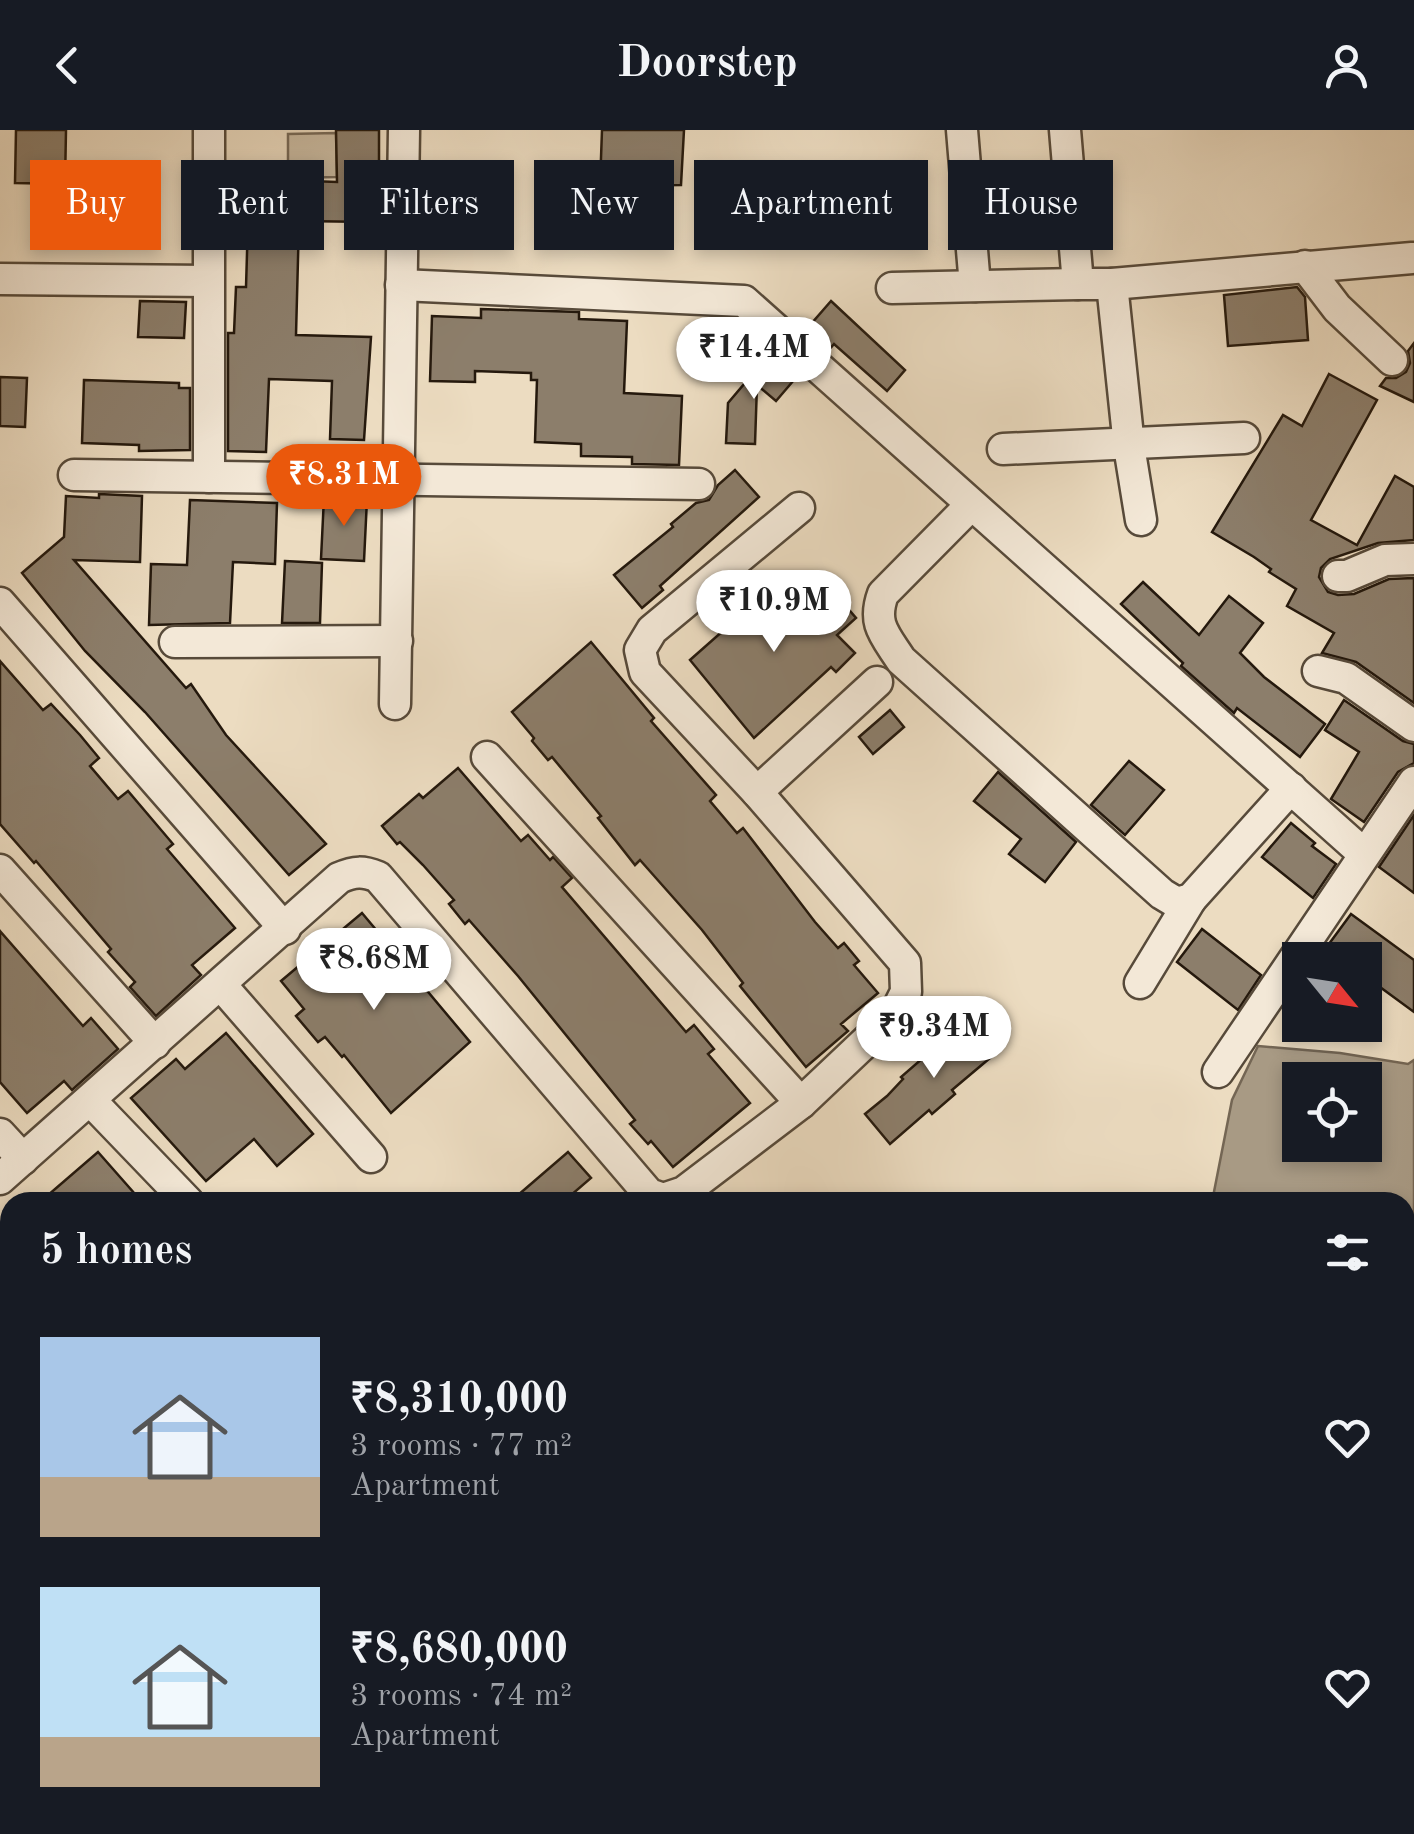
<!DOCTYPE html>
<meta charset="utf-8">
<style>
body{margin:0;font-family:"Old Standard TT",serif;background:#242831;color:#f1f3f6;height:100vh;display:flex;flex-direction:column;font-size:38px;white-space:nowrap}
*{box-sizing:border-box;margin:0}
p{font-size:32px;color:#9ea1a6}
.icon{flex:none;width:55px;height:55px;fill:none;stroke:currentColor;stroke-width:2;stroke-linecap:round;stroke-linejoin:round}
.map{position:relative;flex:1;overflow:hidden}
.panel{position:absolute;left:0px;top:1062px;width:1415px;height:642px;display:flex;flex-direction:column;background:#171b24;border-radius:30px 30px 0 0;box-shadow:0 5px 15px #0003}
.panel>*{flex:none}
.top-card{position:absolute;left:30px;top:30px;width:1355px;height:90px;display:flex;gap:20px}
.needle{width:65px;rotate:120deg}
.fabs{position:absolute;left:1282px;top:812px;display:grid;gap:20px}
.fabs a{display:grid;place-items:center;width:100px;height:100px;border-radius:0px;background:#171b24;box-shadow:0 5px 15px #0003;font-size:50px}
.price{position:absolute;translate:-50% -85px;padding:0 22px;border-radius:35px;background:#fff;color:#222;font-size:32px;line-height:65px;filter:drop-shadow(0 2px 5px #0008)}
.price::after{content:'';position:absolute;left:50%;top:60px;width:30px;height:22px;margin-left:-15px;background:inherit;clip-path:polygon(0 0,100% 0,50% 100%)}
.price.active{background:#ea580c;color:#fff}
ul{padding:0;list-style:none}
li{display:flex;align-items:center;gap:30px;height:250px;padding:0 40px}
li span{display:grid;place-items:center;flex:none;width:280px;height:200px;border-radius:0px;color:#555}
li>.icon{margin-inline-start:auto}
span .icon{width:120px;height:120px;fill:#fffc;stroke-width:1}
li b{font-size:42px}
h2{display:flex;justify-content:space-between;align-items:center;height:120px;padding:0 40px;font-size:42px}
.pill{padding:0 35px;border-radius:0px;background:#171b24;box-shadow:0 5px 15px #0003;font-size:35px;line-height:90px}
.pill.active{background:#ea580c;color:#fff}
header{display:flex;justify-content:space-between;align-items:center;height:130px;padding:0 40px;background:#171b24;font-size:45px;font-weight:800}
.map>svg:first-child{display:block}
</style>
<header><svg class="icon" aria-label="back" viewBox="0 0 24 24"><path d="M15 5l-7 7 7 7"/></svg>Doorstep<svg class="icon" aria-label="person" viewBox="0 0 24 24"><circle cx="12" cy="8" r="4"/><path d="M4 21q1-7 8-7t8 7"/></svg></header>
<div class="map">
<svg width="1414" height="1704" viewBox="0 0 1414 1704">
<rect width="100%" height="100%" fill="#ecdcc1"/>
<filter id="stains"><feTurbulence type="fractalNoise" baseFrequency=".002" numOctaves="4"/><feColorMatrix values="0 0 0 0 .2 0 0 0 0 .09 0 0 0 0 .02 0 0 0 .5 -.17"/></filter>
<radialGradient id="worn" r=".72"><stop offset=".6" stop-color="#630" stop-opacity="0"/><stop offset="1" stop-color="#630" stop-opacity=".3"/></radialGradient>
<path fill="#cabba2" stroke="#786a58" stroke-width="2.5" d="M336,3L337,47L288,48V4Z"/>
<g fill="#a89a84" stroke="#746654" stroke-width="2.5" fill-rule="evenodd">
<path d="M1258,916L1340,923L1408,934L1414,930V1704H1369L1371,1695H1405V1072H1212L1232,970ZM1300,950H1365V1015H1300Z"/>
<path d="M977,1695H1172L1153,1704H982Z"/>
</g>
<g fill="#8c7e6b" stroke="#25190d" stroke-width="2.5">
<path d="M16,0H66L65,54L15,53Z"/>
<path d="M336,0H379V48H374L373,92L299,91L296,205L371,207L364,310L330,309L332,251L269,249L266,322L228,321V203H234L236,157H246L248,90L228,89V53L310,56V51L337,52Z"/>
<path d="M602,0H684L681,55L600,56Z"/>
<path d="M789,34L792,64L759,67L757,37Z"/>
<path d="M1297,157L1305,167L1308,210L1228,216L1224,165Z"/>
<path d="M140,171L186,172L184,208L138,207Z"/>
<path d="M831,171L905,240L887,261L834,214L828,221L805,201Z"/>
<path d="M481,179L579,182V189L627,191L624,263L682,266L679,335L632,334V327L581,326V314L535,312L537,250H531V243L475,241V252L430,251L432,186L481,188Z"/>
<path d="M1414,213V272L1380,256L1386,248H1396L1406,242L1410,233L1408,221Z"/>
<path d="M767,227L794,250L776,271L757,255L755,314L726,313L728,273Z"/>
<path d="M1329,244L1377,270L1311,390L1357,415L1395,346L1414,357V410L1378,413L1330,429L1321,438L1319,447L1328,462L1338,465L1354,464L1389,449L1414,448V573L1356,532L1322,523L1334,503L1287,476L1296,459L1269,442L1271,439L1254,427L1212,402L1283,285L1302,296Z"/>
<path d="M0,247L27,248L25,297L0,296Z"/>
<path d="M84,250L179,253V258H190V320L139,321V315L82,313Z"/>
<path d="M735,340L759,367L660,456L663,460L642,478L614,445L673,397L671,394L696,373L709,370L718,355Z"/>
<path d="M99,364L142,366L140,432L74,430L186,558L191,554L226,605L326,714L289,745L145,582L85,521L22,443L64,407L66,366L99,368Z"/>
<path d="M324,367L367,369L364,431L321,429Z"/>
<path d="M190,370L277,373L275,434L233,432L230,493L149,495L151,434L187,435Z"/>
<path d="M285,431L322,433L320,493H282Z"/>
<path d="M784,447L817,485L838,467L856,488L837,505L855,523L836,542L831,537L754,608L690,530Z"/>
<path d="M1143,452L1199,505L1229,466L1263,493L1240,523L1264,547L1325,594L1300,627L1237,578L1234,583L1181,536L1183,533L1121,474Z"/>
<path d="M591,512L654,588L651,591L716,665L710,671L737,703L743,698L815,792L838,818L844,813L859,831L854,835L878,863L841,894L848,901L806,937L740,856L743,853L702,800L640,730L635,735L598,688L601,686L552,627L548,630L532,611L534,608L512,582Z"/>
<path d="M0,531L43,580L51,574L80,605L99,628L90,636L118,669L128,661L173,714L167,719L235,798L192,835L201,845L156,886L130,857L135,852L108,822L111,819L36,731L34,733L0,694Z"/>
<path d="M1344,570L1403,611L1414,614V633L1398,642L1364,692L1331,669L1359,622L1325,600Z"/>
<path d="M890,580L904,597L873,624L859,607Z"/>
<path d="M1129,631L1164,660L1125,705L1091,675Z"/>
<path d="M458,638L521,711L528,705L550,730L553,727L572,748L562,757L686,902L694,895L714,919L708,924L750,973L673,1037L651,1011L648,1014L630,994L635,990L518,846L469,790L465,794L449,774L454,770L423,735L400,712L397,714L382,696L419,664L423,668Z"/>
<path d="M998,642L1076,712L1045,752L1009,724L1021,709L974,671Z"/>
<path d="M1414,685V763L1379,737Z"/>
<path d="M1291,693L1315,713L1312,716L1336,734L1313,768L1262,727Z"/>
<path d="M362,783L470,912L391,983L344,925L342,927L325,907L318,912L296,886L304,879L281,851Z"/>
<path d="M1351,784L1414,830V882L1365,846V830H1343L1326,818Z"/>
<path d="M1202,799L1261,845L1238,880L1177,832Z"/>
<path d="M0,801L83,896L91,888L118,919L72,960L64,951L27,983L0,952Z"/>
<path d="M977,887L1003,917L952,960L955,964L932,984L929,980L890,1014L865,984L887,966L903,949L901,947L924,927L927,931Z"/>
<path d="M226,903L313,1004L277,1036L254,1009L206,1051L131,968L176,929L185,939Z"/>
<path d="M98,1022L142,1072H40Z"/>
<path d="M568,1022L591,1048L563,1072H510Z"/>
</g>
<g fill="none" stroke-linecap="round" stroke-linejoin="round">
<g stroke="#574a3a" stroke-width="35">
<g id="street">
<path d="M209,0V347"/>
<path d="M962,0L975,156"/>
<path d="M1065,0L1078,154H1112L1412,128"/>
<path d="M1305,136L1337,178L1392,230"/>
<path d="M0,149L208,151"/>
<path d="M1112,154L1129,316L1141,390"/>
<path d="M401,155L744,171L1364,724"/>
<path d="M892,158L1078,154"/>
<path d="M1003,319L1244,308"/>
<path d="M74,345L699,354"/>
<path d="M970,376L883,464C872,494 885,505 901,530L1162,764L1177,773L1191,769L1291,658"/>
<path d="M1338,446H1347L1385,430L1414,429"/>
<path d="M0,473L285,799"/>
<path d="M175,512L397,511"/>
<path d="M1318,541L1346,548L1414,596"/>
<path d="M395,574L404,0"/>
<path d="M487,627L801,973"/>
<path d="M757,662L877,552"/>
<path d="M0,740L155,913"/>
<path d="M1140,853L1191,769"/>
<path d="M221,855L371,1027"/>
<path d="M1218,942L1414,652"/>
<path d="M90,970L188,1072"/>
<path d="M0,1004L23,1029"/>
<path d="M0,1049L339,748C355,741 363,741 378,747L649,1064L663,1069L684,1062L801,973L895,884L906,862L905,833L757,662L645,542L640,520L652,500L799,378"/>
<path d="M0,1411L10,1400"/>
<path d="M628,1704L634,1695"/>
</g>
</g>
<use href="#street" stroke="#f3e8d7" stroke-width="30"/>
</g>
<rect width="100%" height="100%" filter="url(#stains)"/>
<rect width="100%" height="100%" fill="url(#worn)"/>
</svg>
<div class="fabs">
<a><svg class="needle" viewBox="-14 -14 28 28"><path d="M0-13l5 13h-10z" fill="#e53935"/><path d="M0 13l5-13h-10z" fill="#9ea1a6"/></svg></a>
<a><svg class="icon" aria-label="locate" viewBox="0 0 24 24"><circle cx="12" cy="12" r="6"/><path d="M12 2v4M12 18v4M2 12h4M18 12h4"/></svg></a>
</div>
<b class="price" style="left:754px;top:272px">₹14.4M</b>
<b class="price active" style="left:344px;top:399px">₹8.31M</b>
<b class="price" style="left:774px;top:525px">₹10.9M</b>
<b class="price" style="left:374px;top:883px">₹8.68M</b>
<b class="price" style="left:934px;top:951px">₹9.34M</b>
<div class="top-card">
<a class="pill active">Buy</a>
<a class="pill">Rent</a>
<a class="pill">Filters</a>
<a class="pill">New</a>
<a class="pill">Apartment</a>
<a class="pill">House</a>
</div>
<section class="panel">
<h2>5 homes<svg class="icon" aria-label="filters" viewBox="0 0 24 24"><path d="M4 7h16M4 17h16"/><circle cx="9" cy="7" r="2"/><circle cx="15" cy="17" r="2"/></svg></h2>
<ul>
<li><span style="background:linear-gradient(#a9c7e8 70%,#b9a48a 0)"><svg class="icon" aria-label="home" viewBox="0 0 24 24"><path d="M3 11l9-7 9 7M6 9v11h12V9"/></svg></span><div><b>₹8,310,000</b><p>3 rooms · 77 m²</p><p>Apartment</p></div><svg class="icon" aria-label="heart" viewBox="0 0 24 24"><path d="M12 20l-8-8c-3-5 5-10 8-4 3-6 11-1 8 4z"/></svg></li>
<li><span style="background:linear-gradient(#bfe0f5 75%,#b9a48a 0)"><svg class="icon" aria-label="home" viewBox="0 0 24 24"><path d="M3 11l9-7 9 7M6 9v11h12V9"/></svg></span><div><b>₹8,680,000</b><p>3 rooms · 74 m²</p><p>Apartment</p></div><svg class="icon" aria-label="heart" viewBox="0 0 24 24"><path d="M12 20l-8-8c-3-5 5-10 8-4 3-6 11-1 8 4z"/></svg></li>
</ul>
</section>
</div>
